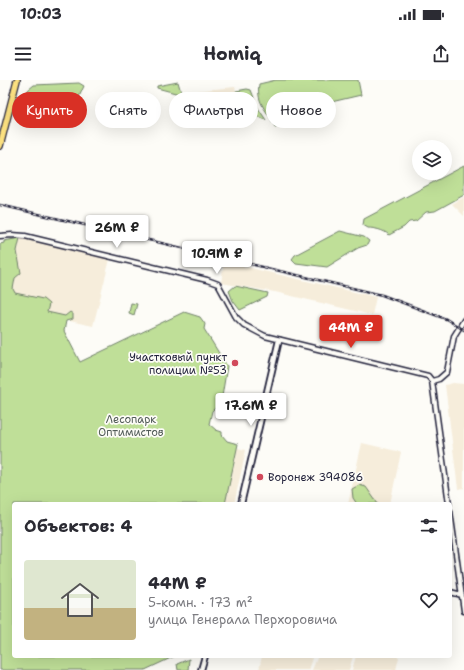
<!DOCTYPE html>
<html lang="ru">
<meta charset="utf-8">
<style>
body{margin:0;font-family:"Shantell Sans",sans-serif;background:#f7f7f7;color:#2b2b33;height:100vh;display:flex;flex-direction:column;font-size:15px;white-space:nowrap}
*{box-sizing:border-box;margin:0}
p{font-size:13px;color:#7c7c81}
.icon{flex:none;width:22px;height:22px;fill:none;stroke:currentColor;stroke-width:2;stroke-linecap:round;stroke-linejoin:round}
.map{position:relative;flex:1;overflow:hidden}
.sheet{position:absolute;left:12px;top:422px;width:440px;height:156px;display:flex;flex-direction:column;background:#fff;border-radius:4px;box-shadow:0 4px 16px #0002}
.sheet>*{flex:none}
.top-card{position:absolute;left:12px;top:12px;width:440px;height:36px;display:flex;gap:8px}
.controls{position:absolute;left:412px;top:60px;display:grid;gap:8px}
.controls a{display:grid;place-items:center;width:40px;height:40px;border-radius:50%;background:#fff;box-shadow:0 4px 16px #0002;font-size:20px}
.price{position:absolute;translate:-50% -34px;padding:0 9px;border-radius:4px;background:#fff;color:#222;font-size:13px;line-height:26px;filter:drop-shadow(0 1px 2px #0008)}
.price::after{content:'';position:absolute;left:50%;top:24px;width:12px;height:9px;margin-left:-6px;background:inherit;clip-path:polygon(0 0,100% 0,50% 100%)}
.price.on{background:#d93025;color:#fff}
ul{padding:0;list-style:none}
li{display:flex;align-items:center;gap:12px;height:100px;padding:0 12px}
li+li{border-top:1px solid #e1e1e2}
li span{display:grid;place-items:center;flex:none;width:112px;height:80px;border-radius:4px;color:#555}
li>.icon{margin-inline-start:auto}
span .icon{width:48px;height:48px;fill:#fffc;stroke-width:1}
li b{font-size:17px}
h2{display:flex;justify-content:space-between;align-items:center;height:48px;padding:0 12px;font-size:17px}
.chip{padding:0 14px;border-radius:18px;background:#fff;box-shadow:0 4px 16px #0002;font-size:14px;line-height:36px}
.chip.on{background:#d93025;color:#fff}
.status{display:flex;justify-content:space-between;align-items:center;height:28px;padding:0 20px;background:#fff;direction:ltr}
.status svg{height:11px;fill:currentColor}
header{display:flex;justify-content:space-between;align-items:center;height:52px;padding:0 12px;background:#fff;font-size:18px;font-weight:700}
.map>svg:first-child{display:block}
</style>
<div class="status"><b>10:03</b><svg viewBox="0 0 49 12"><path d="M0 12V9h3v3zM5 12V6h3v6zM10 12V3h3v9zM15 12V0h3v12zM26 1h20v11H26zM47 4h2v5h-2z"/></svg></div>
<header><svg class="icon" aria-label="menu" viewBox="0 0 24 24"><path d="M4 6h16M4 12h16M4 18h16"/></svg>Homiq<svg class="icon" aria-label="share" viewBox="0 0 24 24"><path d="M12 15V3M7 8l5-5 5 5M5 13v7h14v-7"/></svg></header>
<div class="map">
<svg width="464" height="590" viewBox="0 0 464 590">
<rect width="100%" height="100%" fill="#fdfcf7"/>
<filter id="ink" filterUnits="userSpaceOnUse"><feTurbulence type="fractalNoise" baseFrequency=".025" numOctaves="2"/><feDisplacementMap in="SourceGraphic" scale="8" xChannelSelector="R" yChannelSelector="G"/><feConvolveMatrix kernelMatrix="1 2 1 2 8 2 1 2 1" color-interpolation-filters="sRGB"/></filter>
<g filter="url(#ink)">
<g fill="#f6eddb">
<path d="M235,7L238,18L227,26L194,34V38L178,33L184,12Z"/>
<path d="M464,117V136L452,124Z"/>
<path d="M20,158L110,179L93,246L4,227Z"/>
<path d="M224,182L376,217L372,235L275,212L221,203Z"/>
<path d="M453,303L464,304V408L458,409L445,305Z"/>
<path d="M362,363L401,372L390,424H348Z"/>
<path d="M237,368L246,370L234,424H225Z"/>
<path d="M262,576H305L312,578L308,590H259Z"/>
<path d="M318,576H353L349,590H312Z"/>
<path d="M356,576H394L399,577L396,590H352Z"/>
</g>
<g fill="#bfdf98" stroke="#70806a">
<path d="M276,0H358L361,15L327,23L296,41L275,47C268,30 256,25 259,4Z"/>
<path d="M178,2L181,12H184L183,15L157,8V6Z"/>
<path d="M79,3L84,6L79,17L83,23L35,47L36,40L22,34L28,10L34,5Z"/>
<path d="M247,9L251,10L258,28L266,40L254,35L253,27L240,24L227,26L238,18L236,11Z"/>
<path d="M464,86V115L435,131L426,132L416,141L409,142L404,147L389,155C384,150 374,148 368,148L363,145L364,139Z"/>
<path d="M340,151L364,157L369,161L367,165L358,168L327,187L296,183L292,179L295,175Z"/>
<path d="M20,158L17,171L21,193L15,198L13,209L15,213L43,219L49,224L47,232L65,236L70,232L73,234V239L66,241L64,251L80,282L184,232L200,237L205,244L204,249L227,286L220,329L215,328L212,331L209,344L216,350L222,352V355L227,361L238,364L225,424H14V576H137C148,579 162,576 175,576L145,590H0V164L4,163V161Z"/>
<path d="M235,206L268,213L267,217L240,230L233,221L229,211Z"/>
<path d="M131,223L137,224L134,235L129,233Z"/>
<path d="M359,405L366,407L378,424H357L353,418L352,409Z"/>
<path d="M189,579L188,590H178L177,584Z"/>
</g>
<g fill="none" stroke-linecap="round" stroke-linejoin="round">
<g stroke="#22223b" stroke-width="7">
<g id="tertiary">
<path d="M0,156L12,155L25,156L207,200L218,204L236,237L244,245L265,256L428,296L432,301L449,424"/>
<path d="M432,301L439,299L447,292L454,256L464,240"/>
<path d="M450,431L464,531"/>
<path d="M450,512L462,515"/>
</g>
</g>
<g stroke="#22223b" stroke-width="8">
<g id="secondary">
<path d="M241,424L279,260"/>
<path d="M201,590L205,576"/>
</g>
</g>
<g stroke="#22223b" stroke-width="8">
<path id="trunk" d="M0,66L17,0"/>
</g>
<use href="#tertiary" stroke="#fdfcf7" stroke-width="4"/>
<use href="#secondary" stroke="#fdfcf7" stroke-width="4.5"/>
<use href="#trunk" stroke="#fbe080" stroke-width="5.5"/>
<g stroke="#22223b" stroke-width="2.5">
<path id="rail" d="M0,125L382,215L446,239L464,250"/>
</g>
<use href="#rail" stroke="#fdfcf7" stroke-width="1" stroke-dasharray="3" stroke-linecap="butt"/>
</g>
</g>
<g fill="#d1495b" stroke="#fdfcf7" stroke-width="1.5">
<circle cx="235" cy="283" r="4"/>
<circle cx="260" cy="397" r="4"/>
</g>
<g text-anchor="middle" stroke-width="3.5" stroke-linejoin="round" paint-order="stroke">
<g font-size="11" fill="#22223b" stroke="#fdfcf7" text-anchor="end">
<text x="227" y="281">Участковый пункт<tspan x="227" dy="13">полиции №53</tspan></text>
<text x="268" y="401" text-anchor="start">Воронеж 394086</text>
</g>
<g font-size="11" fill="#515b57" stroke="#fdfcf7">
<text x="131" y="343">Лесопарк<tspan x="131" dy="13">Оптимистов</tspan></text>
</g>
</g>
</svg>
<div class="controls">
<a><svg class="icon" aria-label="layers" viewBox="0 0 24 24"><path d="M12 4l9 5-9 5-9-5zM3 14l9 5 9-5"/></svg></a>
</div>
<b class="price" style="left:117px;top:169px">26M ₽</b>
<b class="price" style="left:217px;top:195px">10.9M ₽</b>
<b class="price on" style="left:351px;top:269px">44M ₽</b>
<b class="price" style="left:251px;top:347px">17.6M ₽</b>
<div class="top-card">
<a class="chip on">Купить</a>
<a class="chip">Снять</a>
<a class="chip">Фильтры</a>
<a class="chip">Новое</a>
</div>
<section class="sheet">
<h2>Объектов: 4<svg class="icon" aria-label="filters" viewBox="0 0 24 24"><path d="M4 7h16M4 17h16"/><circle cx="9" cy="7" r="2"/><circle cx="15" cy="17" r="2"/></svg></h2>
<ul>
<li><span style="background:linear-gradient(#dfe7d0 60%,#c2b280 0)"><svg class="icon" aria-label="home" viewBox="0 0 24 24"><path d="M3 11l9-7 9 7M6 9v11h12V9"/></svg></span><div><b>44M ₽</b><p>5-комн. · 173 m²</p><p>улица Генерала Перхоровича</p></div><svg class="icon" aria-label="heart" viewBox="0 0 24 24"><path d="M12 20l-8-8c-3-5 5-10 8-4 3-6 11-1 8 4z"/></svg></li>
</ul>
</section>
</div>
